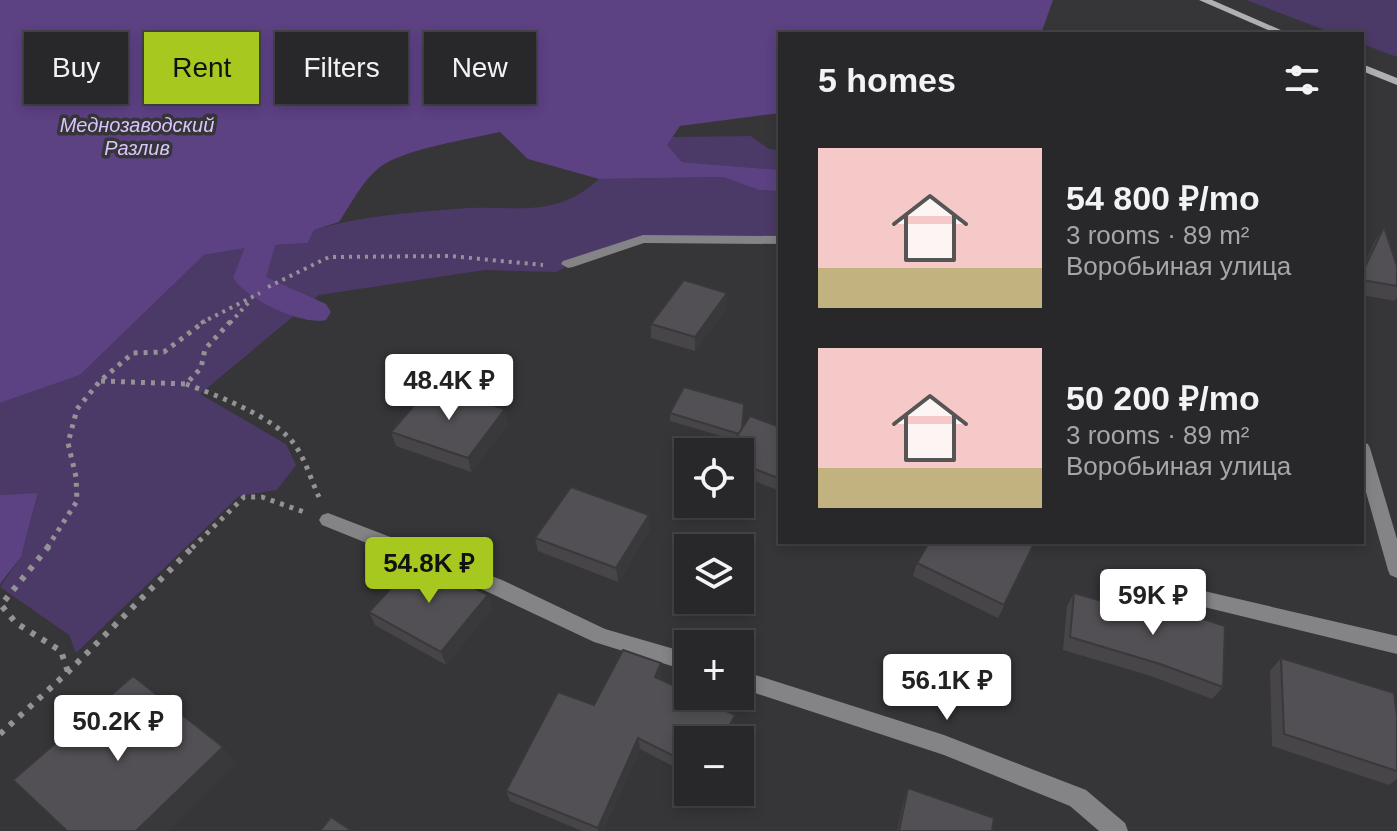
<!DOCTYPE html>
<meta charset="utf-8">
<style>
body{margin:0;font-family:Arial,sans-serif;background:#343436;color:#f1f3f6;height:100vh;display:flex;flex-direction:column;font-size:30px;white-space:nowrap}
*{box-sizing:border-box;margin:0}
p{font-size:26px;color:#a5a6a8}
.icon{flex:none;width:44px;height:44px;fill:none;stroke:currentColor;stroke-width:2;stroke-linecap:round;stroke-linejoin:round}
.map{position:relative;flex:1;overflow:hidden}
.details{position:absolute;left:778px;top:32px;width:586px;height:512px;display:flex;flex-direction:column;background:#28282a;border-radius:0px;box-shadow:0 4px 12px #0003,0 0 0 2px #444447}
.details>*{flex:none}
.guide{position:absolute;left:24px;top:32px;width:634px;height:72px;display:flex;gap:16px}
.controls{position:absolute;left:674px;top:438px;display:grid;gap:16px}
.controls a{display:grid;place-items:center;width:80px;height:80px;border-radius:0px;background:#28282a;box-shadow:0 4px 12px #0003,0 0 0 2px #444447;font-size:40px}
.price{position:absolute;translate:-50% -68px;padding:0 18px;border-radius:8px;background:#fff;color:#222;font-size:26px;line-height:52px;filter:drop-shadow(0 2px 4px #0008)}
.price::after{content:'';position:absolute;left:50%;top:48px;width:24px;height:18px;margin-left:-12px;background:inherit;clip-path:polygon(0 0,100% 0,50% 100%)}
.price.selected{background:#a7c81f;color:#111}
ul{padding:0;list-style:none}
li{display:flex;align-items:center;gap:24px;height:200px;padding:0 40px}
li span{display:grid;place-items:center;flex:none;width:224px;height:160px;border-radius:0px;color:#555}
li>.icon{margin-inline-start:auto}
span .icon{width:96px;height:96px;fill:#fffc;stroke-width:1}
li b{font-size:34px}
h2{display:flex;justify-content:space-between;align-items:center;height:96px;padding:0 40px;font-size:34px}
.pill{padding:0 28px;border-radius:0px;background:#28282a;box-shadow:0 4px 12px #0003,0 0 0 2px #444447;font-size:28px;line-height:72px}
.pill.selected{background:#a7c81f;color:#111}
.map>svg:first-child{display:block}
</style>
<div class="map">
<svg width="1397" height="831" viewBox="0 0 1397 831">
<rect width="100%" height="100%" fill="#363538"/>
<g fill="#4b3967">
<path d="M1246,0H1397V57L1362,44V34H1335Z"/>
<path d="M751,136L769,149L780,150V170L682,162L666,145L672,137Z"/>
<path d="M723,177L759,190L780,191V240L643,239L578,260L556,272L485,270L319,295L200,394L286,444L296,465L277,490L239,496L76,653L69,635L0,587L21,557L38,494L0,495V403L80,375L204,255L259,246L308,243L314,230C359,216 407,213 454,209C511,203 552,222 599,179Z"/>
</g>
<g fill="#5c4183">
<path d="M0,0H1053L1041,34H780V113L680,126L667,145L682,162L780,170V191L759,190L723,177L599,179L528,159L500,132C470,139 404,149 380,167C362,181 351,204 339,222L314,230L308,243L259,246L204,255L80,375L0,403Z"/>
<path d="M38,493L21,557L0,584V495Z"/>
</g>
<g fill="none" stroke-linecap="round" stroke-linejoin="round">
<path fill="#5c4183" fill-rule="evenodd" d="M259,237L270,239L275,246L266,277L326,304L331,312L326,320C301,326 247,299 233,278L248,239Z"/>
<g stroke="#939295" stroke-width="4" stroke-dasharray="3 5" stroke-linecap="butt">
<path d="M268,287L329,257L450,256L543,265"/>
<path d="M201,323L260,293"/>
<path d="M230,323L249,302"/>
</g>
<g stroke="#939295" stroke-width="5" stroke-dasharray="4 6" stroke-linecap="butt">
<path d="M101,381L186,384L201,368L205,349L231,321"/>
<path d="M186,384C218,396 275,417 295,445C306,461 311,480 319,497"/>
<path d="M47,548L77,501L76,477L68,443L77,409L100,381L133,353L164,352L205,321"/>
<path d="M192,548L244,497H262L304,512"/>
</g>
<g stroke="#939295" stroke-width="6" stroke-dasharray="5 8" stroke-linecap="butt">
<path d="M49,546L1,605L16,623L61,651L68,672"/>
<path d="M0,734L68,672L194,546"/>
</g>
<g fill="#848385" fill-rule="evenodd">
<path d="M643,235L780,236V244L644,243L573,267L568,268L561,264L563,261Z"/>
<path d="M1362,442L1368,444L1370,448L1397,539V578L1390,575L1388,570L1362,478Z"/>
<path d="M328,513L502,580L605,629L688,653V671L594,642L488,592L322,525L319,520L322,515Z"/>
<path d="M1204,591L1397,636V654L1204,607L1197,605L1194,599L1197,593Z"/>
<path d="M740,670L944,735L1086,790L1125,823L1128,831H1099L1070,806L944,755L740,688Z"/>
</g>
<g fill="#b0afb2" fill-rule="evenodd">
<path d="M1199,0H1212L1290,34H1277Z"/>
<path d="M1362,64L1397,78V85L1362,71Z"/>
</g>
</g>
<g fill="#474548">
<path d="M1384,227L1397,266V297L1395,301L1362,295V269L1375,241Z"/>
<path d="M727,293V307L695,351L651,338V324Z"/>
<path d="M670,413L742,429L780,427V485L777,490L752,480L735,440L670,421Z"/>
<path d="M508,424L471,472L396,446L391,432Z"/>
<path d="M650,529L618,582L538,551L535,538Z"/>
<path d="M1030,554L998,618L913,576L917,563Z"/>
<path d="M1074,593L1159,617L1166,607L1223,687L1212,699L1151,676L1063,650L1067,606Z"/>
<path d="M488,595L492,608L446,665L375,625L369,612Z"/>
<path d="M1281,658L1397,716V779L1389,785L1272,746L1270,671Z"/>
<path d="M661,675L660,679L734,726L727,740H688V774L640,749L603,831H582L510,801L506,791L594,705Z"/>
<path d="M908,788L992,831H897L904,800Z"/>
</g>
<g fill="#39383b">
<path d="M727,293V307L695,351V337Z"/>
<path d="M505,409L508,424L471,472L468,458Z"/>
<path d="M752,468V480L740,500V489Z"/>
<path d="M780,475V485L777,490L778,478Z"/>
<path d="M649,515L650,529L618,582L616,568Z"/>
<path d="M488,595L492,608L446,665L441,652Z"/>
<path d="M661,663V675L655,689V677Z"/>
<path d="M735,715L734,726L727,740H722Z"/>
<path d="M638,738L640,749L603,831H598V828Z"/>
<path d="M223,747L237,763L169,831H136Z"/>
</g>
<g fill="#525054" stroke="#39383b" stroke-width="2">
<path d="M1384,227L1397,266V286L1362,280V273Z"/>
<path d="M684,280L727,293L695,337L651,324Z"/>
<path d="M431,386L505,409L468,458L391,432Z"/>
<path d="M684,387L744,404L742,429L739,434L670,413Z"/>
<path d="M750,416L780,427V475L778,478L752,468L740,489V452H727Z"/>
<path d="M571,487L649,515L616,568L535,538Z"/>
<path d="M929,542H1035L1004,605L917,563Z"/>
<path d="M418,559L488,595L441,652L369,612Z"/>
<path d="M1074,593L1164,619L1166,607L1225,626L1223,687L1160,664L1070,637Z"/>
<path d="M623,650L661,663L655,677L688,692V696H695L735,715L722,740H688V763L638,738L598,828L506,791L558,692L594,705Z"/>
<path d="M1281,658L1394,693L1397,716V771L1284,734Z"/>
<path d="M133,676L223,747L136,831H67L13,780Z"/>
<path d="M908,788L994,818L992,831H899Z"/>
<path d="M331,817L352,831H320Z"/>
</g>
<g text-anchor="middle" stroke-width="7" stroke-linejoin="round" paint-order="stroke">
<g font-size="20" font-style="italic" fill="#d9c4fe" stroke="#363538">
<text x="137" y="132">Меднозаводский<tspan x="137" dy="23">Разлив</tspan></text>
</g>
</g>
</svg>
<div class="controls">
<a><svg class="icon" aria-label="locate" viewBox="0 0 24 24"><circle cx="12" cy="12" r="6"/><path d="M12 2v4M12 18v4M2 12h4M18 12h4"/></svg></a>
<a><svg class="icon" aria-label="layers" viewBox="0 0 24 24"><path d="M12 4l9 5-9 5-9-5zM3 14l9 5 9-5"/></svg></a>
<a>+</a>
<a>−</a>
</div>
<b class="price" style="left:449px;top:422px">48.4K ₽</b>
<b class="price selected" style="left:429px;top:605px">54.8K ₽</b>
<b class="price" style="left:1153px;top:637px">59K ₽</b>
<b class="price" style="left:947px;top:722px">56.1K ₽</b>
<b class="price" style="left:118px;top:763px">50.2K ₽</b>
<div class="guide">
<a class="pill">Buy</a>
<a class="pill selected">Rent</a>
<a class="pill">Filters</a>
<a class="pill">New</a>
</div>
<section class="details">
<h2>5 homes<svg class="icon" aria-label="filters" viewBox="0 0 24 24"><path d="M4 7h16M4 17h16"/><circle cx="9" cy="7" r="2"/><circle cx="15" cy="17" r="2"/></svg></h2>
<ul>
<li><span style="background:linear-gradient(#f6c9c9 75%,#c2b280 0)"><svg class="icon" aria-label="home" viewBox="0 0 24 24"><path d="M3 11l9-7 9 7M6 9v11h12V9"/></svg></span><div><b>54 800 ₽/mo</b><p>3 rooms · 89 m²</p><p>Воробьиная улица</p></div></li>
<li><span style="background:linear-gradient(#f6c9c9 75%,#c2b280 0)"><svg class="icon" aria-label="home" viewBox="0 0 24 24"><path d="M3 11l9-7 9 7M6 9v11h12V9"/></svg></span><div><b>50 200 ₽/mo</b><p>3 rooms · 89 m²</p><p>Воробьиная улица</p></div></li>
</ul>
</section>
</div>
